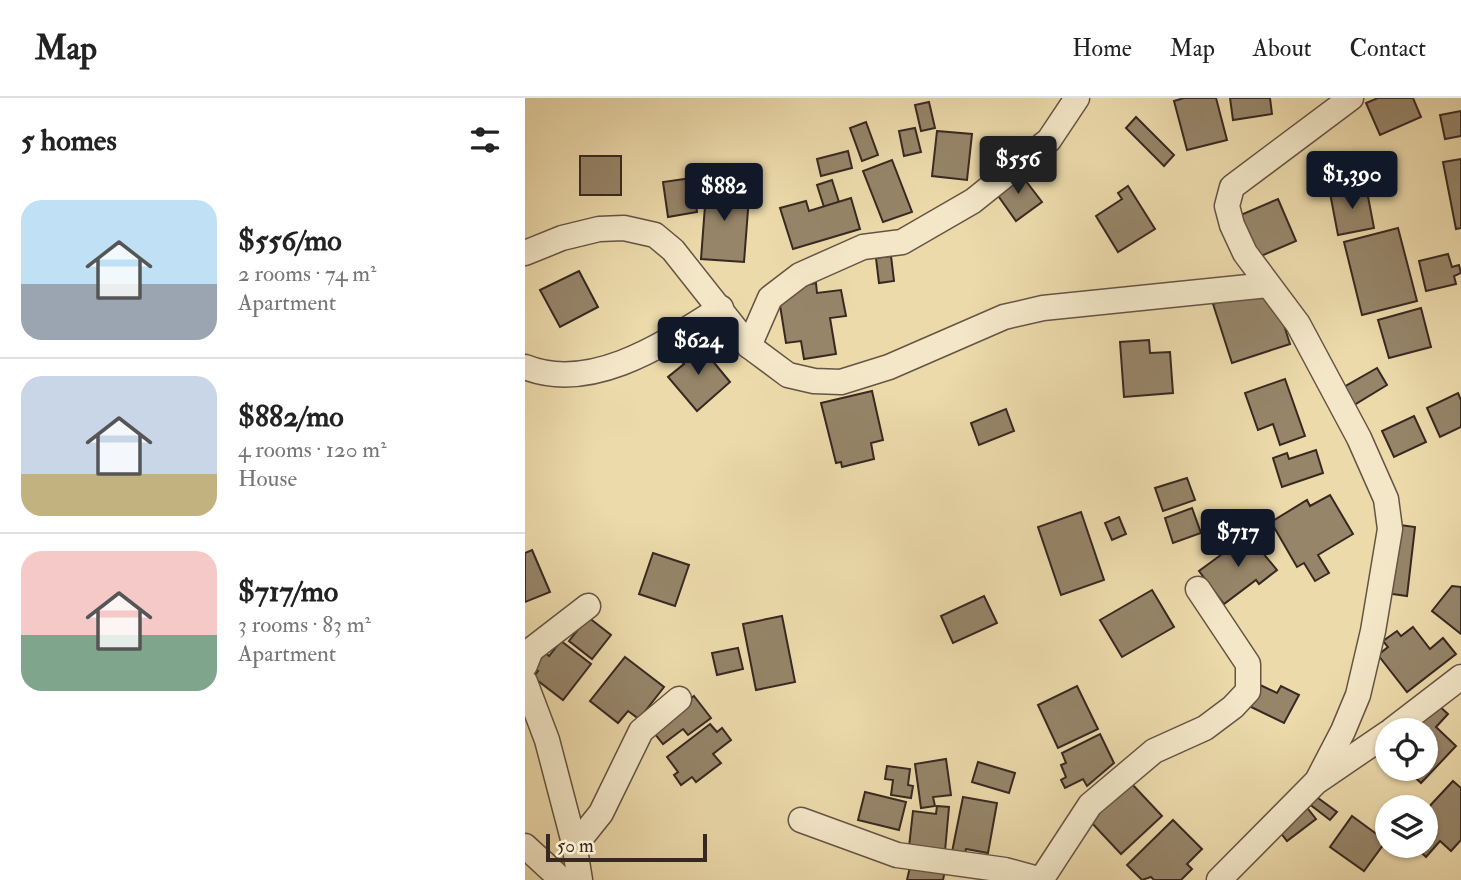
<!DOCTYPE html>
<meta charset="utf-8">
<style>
body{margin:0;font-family:"IM FELL Double Pica",serif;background:#f2f2f2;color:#222;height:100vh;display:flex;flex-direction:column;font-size:26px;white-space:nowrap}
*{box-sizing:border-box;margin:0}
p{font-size:23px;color:#767676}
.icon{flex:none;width:38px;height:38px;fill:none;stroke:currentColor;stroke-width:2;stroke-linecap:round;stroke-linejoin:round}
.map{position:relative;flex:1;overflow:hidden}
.panel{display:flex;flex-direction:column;background:#fff;width:525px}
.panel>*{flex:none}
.buttons{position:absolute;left:850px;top:620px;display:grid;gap:14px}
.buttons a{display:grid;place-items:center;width:63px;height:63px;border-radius:50%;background:#fff;box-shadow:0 2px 5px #0004;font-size:35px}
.scale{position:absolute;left:21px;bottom:18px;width:161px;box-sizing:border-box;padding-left:7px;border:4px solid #382822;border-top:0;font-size:19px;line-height:24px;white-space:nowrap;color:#382822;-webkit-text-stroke:5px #f3e7c8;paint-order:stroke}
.price{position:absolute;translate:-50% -60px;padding:0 16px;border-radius:7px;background:#111827;color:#fff;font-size:23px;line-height:46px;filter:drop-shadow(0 2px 4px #0008)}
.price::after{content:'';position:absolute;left:50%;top:42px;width:21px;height:16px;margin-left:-10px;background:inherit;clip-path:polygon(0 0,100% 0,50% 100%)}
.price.active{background:#222;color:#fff}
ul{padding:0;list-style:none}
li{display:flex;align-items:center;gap:21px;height:175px;padding:0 21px}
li+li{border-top:2px solid #e0e0e0}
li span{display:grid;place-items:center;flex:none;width:196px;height:140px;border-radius:21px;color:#555}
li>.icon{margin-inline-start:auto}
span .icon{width:84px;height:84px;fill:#fffc;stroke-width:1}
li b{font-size:30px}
h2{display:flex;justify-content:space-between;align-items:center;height:84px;padding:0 21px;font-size:30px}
header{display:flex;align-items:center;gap:42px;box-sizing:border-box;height:98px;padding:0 35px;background:#fff;border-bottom:2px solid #e0e0e0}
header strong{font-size:33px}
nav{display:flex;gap:38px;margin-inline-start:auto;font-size:24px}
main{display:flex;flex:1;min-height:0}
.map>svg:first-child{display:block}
</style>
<header>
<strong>Map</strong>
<nav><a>Home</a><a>Map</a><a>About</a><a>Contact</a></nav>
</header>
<main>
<section class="panel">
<h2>5 homes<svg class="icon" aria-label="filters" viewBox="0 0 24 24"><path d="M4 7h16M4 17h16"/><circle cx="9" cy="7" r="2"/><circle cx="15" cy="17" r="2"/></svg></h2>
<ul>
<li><span style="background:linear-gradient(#bfe0f5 60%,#9aa5b1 0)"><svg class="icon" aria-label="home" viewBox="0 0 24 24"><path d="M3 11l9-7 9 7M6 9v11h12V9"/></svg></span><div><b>$556/mo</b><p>2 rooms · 74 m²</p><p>Apartment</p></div></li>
<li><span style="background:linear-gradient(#c9d6e8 70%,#c2b280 0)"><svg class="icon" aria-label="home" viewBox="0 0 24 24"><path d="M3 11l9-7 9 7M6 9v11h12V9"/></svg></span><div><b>$882/mo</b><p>4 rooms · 120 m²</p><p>House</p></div></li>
<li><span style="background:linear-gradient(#f6c9c9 60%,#7fa58c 0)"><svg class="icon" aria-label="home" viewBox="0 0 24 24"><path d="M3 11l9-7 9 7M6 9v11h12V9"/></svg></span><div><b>$717/mo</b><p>3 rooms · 83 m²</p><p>Apartment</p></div></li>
</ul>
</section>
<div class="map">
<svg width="936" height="782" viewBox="0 0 936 782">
<rect width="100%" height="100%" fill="#ecdaab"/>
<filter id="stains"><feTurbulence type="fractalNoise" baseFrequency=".00286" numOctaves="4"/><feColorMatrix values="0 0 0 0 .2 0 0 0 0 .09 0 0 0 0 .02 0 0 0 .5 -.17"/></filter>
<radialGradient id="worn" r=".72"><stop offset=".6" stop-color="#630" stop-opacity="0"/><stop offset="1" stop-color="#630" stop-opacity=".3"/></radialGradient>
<g fill="#968569" stroke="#382822" stroke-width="2">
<path d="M659,0H691L702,42L662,52L649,3Z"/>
<path d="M705,0H745L747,16L708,22Z"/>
<path d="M853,0H888L896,19L855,37L841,5Z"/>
<path d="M404,4L410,30L396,33L390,7Z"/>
<path d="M936,13V38L920,41L915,17Z"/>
<path d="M611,19L649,57L639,68L601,30Z"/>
<path d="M341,24L353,57L337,63L325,30Z"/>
<path d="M390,30L396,54L379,58L374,33Z"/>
<path d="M412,33L447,36L442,82L407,78Z"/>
<path d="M323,53L327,70L296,78L292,61Z"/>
<rect x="55" y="58" width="41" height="39"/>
<path d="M936,61V130L931,131L918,64Z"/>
<path d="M367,62L387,114L358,124L338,73Z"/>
<path d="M494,74L517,104L491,123L469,92Z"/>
<path d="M167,80L172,114L143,119L138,84Z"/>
<path d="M182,81L208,83L207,98L224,99L219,164L176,161Z"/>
<path d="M307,82L314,104L299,109L292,87Z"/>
<path d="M603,88L630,131L593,154L571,118L597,101L593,95Z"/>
<path d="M841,88L849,130L813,137L805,95Z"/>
<path d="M326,100L335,131L268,151L255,110L281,103L284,113Z"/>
<path d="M753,101L771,143L729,161L711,119Z"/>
<path d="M873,130L892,203L837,217L819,144Z"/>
<path d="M923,156L927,169L934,167L936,175L929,178L931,186L901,193L894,163Z"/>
<path d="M366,158L369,183L354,185L351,160Z"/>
<path d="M54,173L73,209L35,229L15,192Z"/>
<path d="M291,185L292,195L316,192L321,218L305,220L311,256L279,261L276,243L261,245L254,201L265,190Z"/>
<path d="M733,191L736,200L749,196L765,246L707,265L688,206Z"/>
<path d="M896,210L906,249L864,260L853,222Z"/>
<path d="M624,242L625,255L645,254L648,295L599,299L595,244Z"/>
<path d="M172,244L205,284L172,313L143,279L159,266L154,260Z"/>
<path d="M852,270L862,287L829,307L819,289Z"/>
<path d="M760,281L780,338L755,347L748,326L733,332L720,295Z"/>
<path d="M347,293L358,342L346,345L349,361L317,369L316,364L311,365L296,305Z"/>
<path d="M933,295L936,302V329L915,339L902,310Z"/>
<path d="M481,311L489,333L454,347L446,325Z"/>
<path d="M889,318L901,344L869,359L857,333Z"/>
<path d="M791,352L798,375L757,389L748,360L762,355L764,361Z"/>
<path d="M662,380L670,402L638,413L630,390Z"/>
<path d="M805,397L828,436L793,457L804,475L790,483L779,465L772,469L746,424L782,402L785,408Z"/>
<path d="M667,410L676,435L648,445L640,420Z"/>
<path d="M556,414L579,482L536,497L513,429Z"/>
<path d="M594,419L601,436L587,442L580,425Z"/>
<path d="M868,426L890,429L882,498L860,495Z"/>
<path d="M723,437L752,472L734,486L731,482L699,506L674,473Z"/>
<path d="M7,452L25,494L0,504V455Z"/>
<path d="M128,455L164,467L150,508L114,496Z"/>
<path d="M927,488L936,489V536L907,513Z"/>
<path d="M627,492L649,529L597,559L575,522Z"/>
<path d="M459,498L472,525L428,545L416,518Z"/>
<path d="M257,518L270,584L231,592L218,526Z"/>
<path d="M63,519L86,537L67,561L44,543Z"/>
<path d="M888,529L905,551L918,540L931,556L882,594L853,557L863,549L858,543L872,533L876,538Z"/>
<path d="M36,543L66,566L38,602L8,579L13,573L4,567L16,551L24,558Z"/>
<path d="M213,550L218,571L192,577L187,555Z"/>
<path d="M100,559L139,589L114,621L103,613L93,625L65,603Z"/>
<path d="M733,586L752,595L756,588L774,597L759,625L722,607Z"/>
<path d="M552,588L573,631L533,650L513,607Z"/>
<path d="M169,598L186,620L163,637L158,631L138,646L126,631Z"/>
<path d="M912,606L923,616L911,629L931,648L896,685L880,670H901V632H888Z"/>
<path d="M185,626L192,634L197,630L206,642L188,656L196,665L171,684L167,679L156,687L149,677L153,674L142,659Z"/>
<path d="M575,636L589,665L562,688L558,681L540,690L536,682L541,679L536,667L541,665L537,655Z"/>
<path d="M421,661L426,697L408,699L410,708L396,710L390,666Z"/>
<path d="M453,664L490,675L484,695L447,684Z"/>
<path d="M362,668L385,671L383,687L388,688L386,700L366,697L368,682L360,681Z"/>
<path d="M928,683L936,690V742L926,753L915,743L901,759L889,747H901V712Z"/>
<path d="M606,685L637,718L596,756L565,723Z"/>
<path d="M340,694L381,704L374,732L333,722Z"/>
<path d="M789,697L812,714L805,722L783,705Z"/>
<path d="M438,699L472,705L463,755L441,751L440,756L427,754Z"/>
<path d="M780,707L791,721L762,743L751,729Z"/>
<path d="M412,708L424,709L420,753L384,749L388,713L411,716Z"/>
<path d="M827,718L861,743L839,773L805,749Z"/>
<path d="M648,722L677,751L662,766L667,771L656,782H629L626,779L617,782L602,767Z"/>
<path d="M387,760L421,768L418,782H382Z"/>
</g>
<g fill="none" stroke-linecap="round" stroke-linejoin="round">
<g stroke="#655444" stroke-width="27">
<g id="minor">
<path d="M0,155L37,140L74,131L99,130L130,137L148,152L224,248L263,277L289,283L316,284L364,269L479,219L518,210L743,187"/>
<path d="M224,248L245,200L275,177L338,149L377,144L448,103L524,42L552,0"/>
<path d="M0,269C67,296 142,244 196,210"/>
<path d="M0,567L6,552L63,508"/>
<path d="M0,584L22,642L49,745"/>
<path d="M867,632L936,579"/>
<path d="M794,682L863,635"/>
<path d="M276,722L372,757L480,772L517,782"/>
<path d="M0,748L37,782"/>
<path d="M55,782L49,745L60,735L76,715L116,633L154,601"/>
<path d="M516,782L565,707L629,653L680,630L708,609L723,593V566L673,491"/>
<path d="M694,782L792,683L818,633L833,597L848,533L865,431L861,401L834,340L773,226L720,155L707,127L702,108L707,89L826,0"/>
</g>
</g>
<use href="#minor" stroke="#f3e7c8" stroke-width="24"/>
</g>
<rect width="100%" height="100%" filter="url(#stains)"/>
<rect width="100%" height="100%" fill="url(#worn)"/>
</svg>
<div class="buttons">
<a><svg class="icon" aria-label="locate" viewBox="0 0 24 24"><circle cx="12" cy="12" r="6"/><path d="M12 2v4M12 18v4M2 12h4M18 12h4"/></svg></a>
<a><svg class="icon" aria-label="layers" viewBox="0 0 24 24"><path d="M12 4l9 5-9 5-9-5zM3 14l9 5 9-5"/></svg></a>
</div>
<div class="scale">50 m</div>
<b class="price active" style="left:493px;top:98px">$556</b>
<b class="price" style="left:827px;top:113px">$1,390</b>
<b class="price" style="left:199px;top:125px">$882</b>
<b class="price" style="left:173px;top:279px">$624</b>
<b class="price" style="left:713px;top:471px">$717</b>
</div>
</main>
